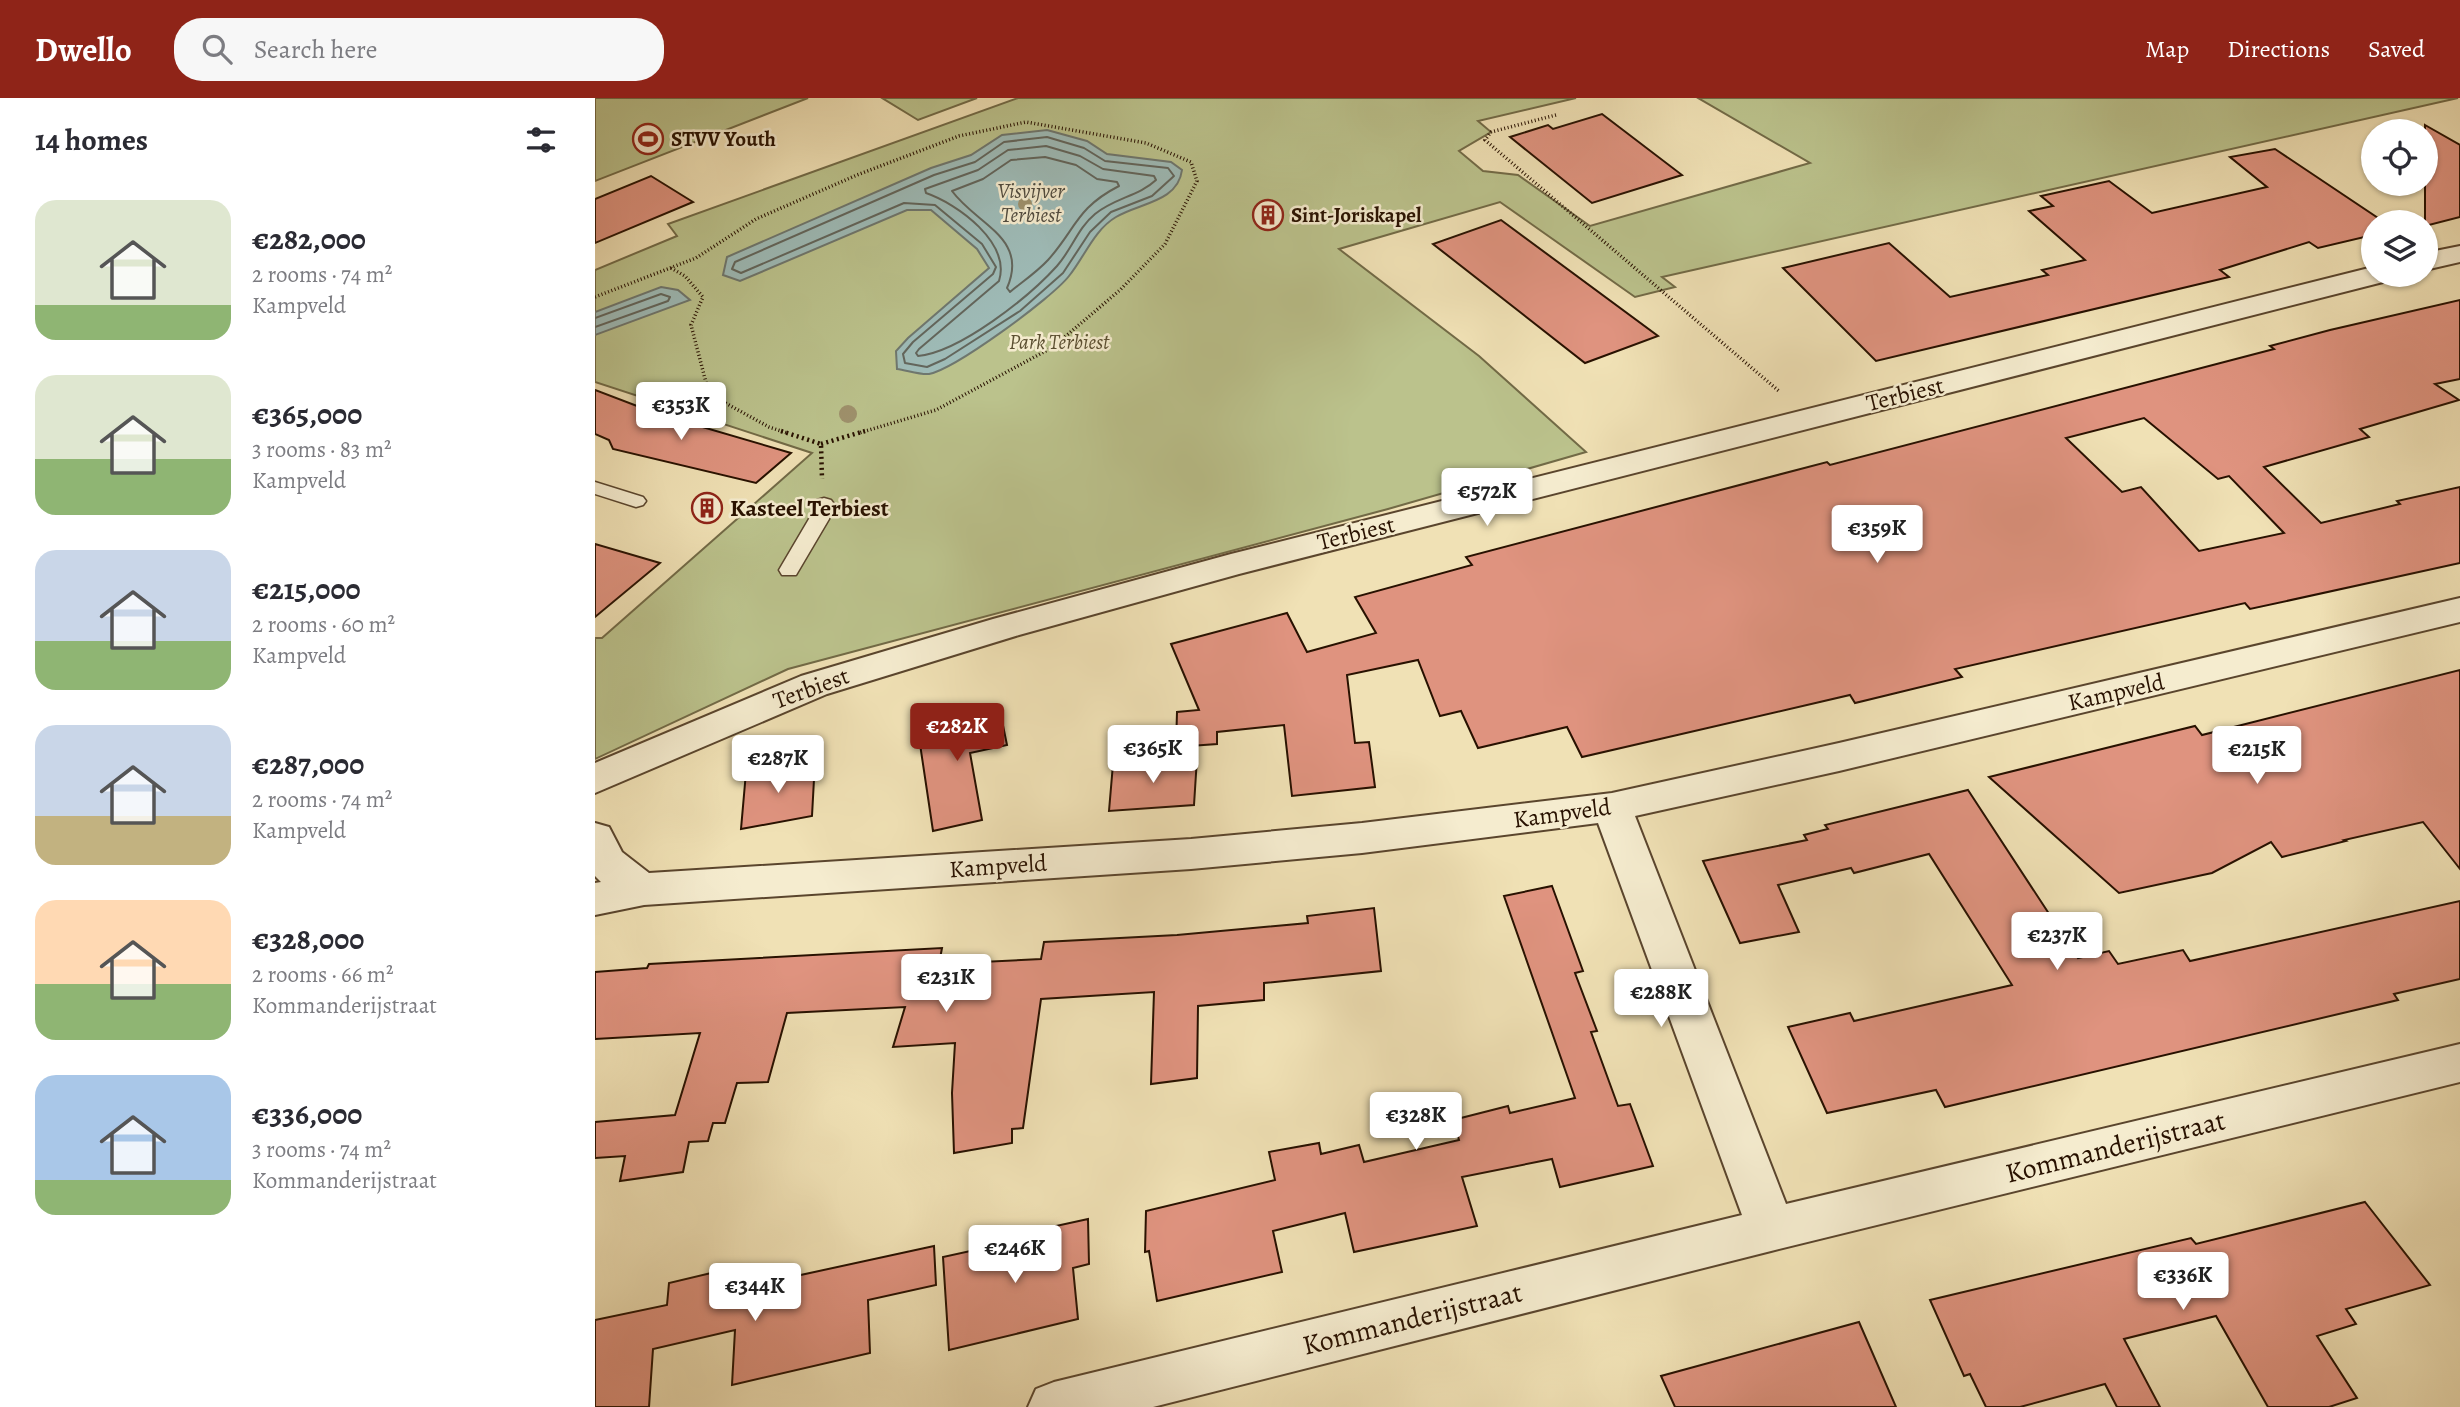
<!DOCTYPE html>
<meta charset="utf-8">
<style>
body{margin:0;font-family:Alegreya,serif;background:#f7f7f7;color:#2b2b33;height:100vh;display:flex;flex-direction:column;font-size:26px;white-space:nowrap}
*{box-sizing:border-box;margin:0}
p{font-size:23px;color:#7c7c81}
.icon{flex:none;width:38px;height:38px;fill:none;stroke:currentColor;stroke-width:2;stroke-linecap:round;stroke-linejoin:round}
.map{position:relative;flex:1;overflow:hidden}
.details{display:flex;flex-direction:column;background:#fff;width:595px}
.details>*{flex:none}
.fabs{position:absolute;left:1766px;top:21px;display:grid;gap:14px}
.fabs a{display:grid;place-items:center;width:77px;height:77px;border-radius:50%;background:#fff;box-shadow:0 2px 5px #0004;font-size:35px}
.price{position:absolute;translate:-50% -60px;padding:0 16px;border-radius:7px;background:#fff;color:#222;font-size:23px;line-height:46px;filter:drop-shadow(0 2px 4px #0008)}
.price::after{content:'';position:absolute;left:50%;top:42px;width:21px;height:16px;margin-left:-10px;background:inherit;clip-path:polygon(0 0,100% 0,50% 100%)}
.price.current{background:#8f2418;color:#fff}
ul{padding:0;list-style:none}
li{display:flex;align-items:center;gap:21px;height:175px;padding:0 35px}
li span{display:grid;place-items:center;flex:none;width:196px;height:140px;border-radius:21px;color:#555}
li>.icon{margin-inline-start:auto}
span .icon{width:84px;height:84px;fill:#fffc;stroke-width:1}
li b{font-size:30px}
h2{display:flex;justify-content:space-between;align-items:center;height:84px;padding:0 35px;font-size:30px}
header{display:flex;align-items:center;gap:42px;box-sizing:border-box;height:98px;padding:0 35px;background:#8f2418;color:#fff}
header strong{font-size:33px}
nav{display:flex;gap:38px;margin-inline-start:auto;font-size:24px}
.search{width:490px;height:63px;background:#f7f7f7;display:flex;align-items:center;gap:18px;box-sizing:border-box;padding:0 24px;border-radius:28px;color:#7c7c81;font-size:26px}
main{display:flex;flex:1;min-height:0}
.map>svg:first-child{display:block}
</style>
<header>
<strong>Dwello</strong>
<div class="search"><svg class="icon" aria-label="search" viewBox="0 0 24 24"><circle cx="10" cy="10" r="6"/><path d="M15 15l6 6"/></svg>Search here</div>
<nav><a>Map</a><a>Directions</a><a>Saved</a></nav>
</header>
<main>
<section class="details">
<h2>14 homes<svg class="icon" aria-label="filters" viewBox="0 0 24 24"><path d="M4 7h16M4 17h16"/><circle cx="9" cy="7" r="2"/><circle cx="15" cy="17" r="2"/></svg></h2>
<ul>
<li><span style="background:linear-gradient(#dfe7d0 75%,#8fb573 0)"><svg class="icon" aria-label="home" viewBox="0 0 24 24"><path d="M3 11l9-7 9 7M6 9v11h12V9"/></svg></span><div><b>€282,000</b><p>2 rooms · 74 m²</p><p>Kampveld</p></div></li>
<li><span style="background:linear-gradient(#dfe7d0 60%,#8fb573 0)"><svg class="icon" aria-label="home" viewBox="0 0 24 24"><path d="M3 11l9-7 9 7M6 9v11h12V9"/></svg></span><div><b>€365,000</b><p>3 rooms · 83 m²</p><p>Kampveld</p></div></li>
<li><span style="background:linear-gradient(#c9d6e8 65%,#8fb573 0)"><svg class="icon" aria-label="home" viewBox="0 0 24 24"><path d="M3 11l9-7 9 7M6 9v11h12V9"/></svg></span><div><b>€215,000</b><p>2 rooms · 60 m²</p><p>Kampveld</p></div></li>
<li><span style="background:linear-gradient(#c9d6e8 65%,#c2b280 0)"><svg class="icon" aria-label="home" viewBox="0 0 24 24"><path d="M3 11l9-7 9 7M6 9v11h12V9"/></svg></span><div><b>€287,000</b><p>2 rooms · 74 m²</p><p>Kampveld</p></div></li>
<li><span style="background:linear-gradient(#ffd9b3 60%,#8fb573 0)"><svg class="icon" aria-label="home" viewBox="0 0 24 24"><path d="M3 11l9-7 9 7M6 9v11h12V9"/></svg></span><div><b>€328,000</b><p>2 rooms · 66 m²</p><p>Kommanderijstraat</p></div></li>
<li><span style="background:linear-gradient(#a9c7e8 75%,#8fb573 0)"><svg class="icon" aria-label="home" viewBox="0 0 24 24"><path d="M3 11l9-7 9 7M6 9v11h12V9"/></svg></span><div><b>€336,000</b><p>3 rooms · 74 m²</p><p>Kommanderijstraat</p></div></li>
</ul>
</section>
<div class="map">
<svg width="1865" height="1309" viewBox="0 0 1865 1309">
<rect width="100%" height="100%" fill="#f0e1b5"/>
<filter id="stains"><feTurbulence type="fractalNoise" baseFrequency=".00286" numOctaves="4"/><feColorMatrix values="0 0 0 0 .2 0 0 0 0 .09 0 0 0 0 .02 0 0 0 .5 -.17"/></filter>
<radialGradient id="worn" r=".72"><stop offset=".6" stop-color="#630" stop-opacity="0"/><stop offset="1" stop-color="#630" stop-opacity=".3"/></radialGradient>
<g fill="#bbc28c" stroke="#726a46" stroke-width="2">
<path d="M0,0H213L0,83Z"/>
<path d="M287,0H382L323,22Z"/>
<path d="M423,0H981L883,23L896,34L864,53L888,73L923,77L995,128L1215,65L1103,0H1863L1067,179L1080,189L1040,199L905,104L744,151L884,258L991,354L793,411L193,571L0,661V540H7L217,355L0,284V172L82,138L73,126Z"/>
</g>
<g fill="#9ebbb7" stroke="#6f776e" stroke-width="2">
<path d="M452,32L492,43L512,56L576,64L587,72C583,104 544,105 521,119C499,132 490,158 474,178C457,200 360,271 334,276C325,277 311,272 302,271L301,253L313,240L394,170L382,151L336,112H312L145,183L128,177L132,159L336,70L376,57L407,37Z"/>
<path d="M66,189L83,192L95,202L0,237V214Z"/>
</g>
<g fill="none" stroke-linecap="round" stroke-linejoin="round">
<g stroke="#63665c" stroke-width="2">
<path d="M452,39L489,50L510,63L573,70L579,78L557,98L516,114L495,134L468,175L425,213L350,261L332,269L310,265L308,256L318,244L398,176L401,169L387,146L340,107L309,105L146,175L137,171L140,164L339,77L380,64L409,44Z"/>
<path d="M451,48L485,58L508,71L559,78L561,82C544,98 519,100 500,116C483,130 477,151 462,168C434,199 365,254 323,258L321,255L324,251L404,183C416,145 363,106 331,95L330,91L383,72L413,52Z"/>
<path d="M450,59L481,67L502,81L522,84L524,88C481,110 481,131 453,162C442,174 427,184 415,194L412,190C434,140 382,127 357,93L388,81L416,62Z"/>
<path d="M0,220L66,196L75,199L73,203L0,229"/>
</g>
</g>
<g fill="#df937f" stroke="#281100" stroke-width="2" fill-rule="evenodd">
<path d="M1007,16L1087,77L997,105L915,39L953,27L958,31Z"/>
<path d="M1830,27L1865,47V119L1830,128Z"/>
<path d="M1680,51L1789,124H1778V137L1723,150L1714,144L1625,172L1634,179L1281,263L1188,170L1294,145L1355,199L1453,177L1447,172L1490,162L1434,113L1458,108L1446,98L1514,83L1557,115L1672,89L1635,59Z"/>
<path d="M56,78L98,104L0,145V101Z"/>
<path d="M906,122L1063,238L990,265L838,146Z"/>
<path d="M1865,202V281L1840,286L1864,302L1765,331L1774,339L1669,369L1726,425L1805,406L1802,403L1865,389V465L1655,511L1650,505L1360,571L1367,579L1260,605L1255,597L987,659L972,629L883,650L866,613L845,618L823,562L752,577L760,645L774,644L780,689L697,698L689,627L622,634V646L581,649L582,614L604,612L576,546L692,515L712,554L781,535L760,499L877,467L871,459L1232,364L1235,367L1679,251L1675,248L1735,232ZM1549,320L1623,381L1634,378L1689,435L1604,453L1546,389L1527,394L1471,340Z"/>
<path d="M0,292L63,316L196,355L161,385L18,351L14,342L0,336Z"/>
<path d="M0,446L65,465L0,519Z"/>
<path d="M1865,572V771L1828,724L1749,742L1751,743L1687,759L1676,744L1617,775L1524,795L1394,679L1600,628L1607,637Z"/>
<path d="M404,608L412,647L375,655L387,722L338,733L322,626Z"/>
<path d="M602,660L599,707L514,713L518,666Z"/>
<path d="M220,663L217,718L146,731L151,674Z"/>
<path d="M1373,692L1483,860L1514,853L1523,866L1588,852L1595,863L1865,803V881L1799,896L1803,902L1350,1009L1341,992L1232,1015L1193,929L1255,915L1259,923L1417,887L1334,756L1259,775L1256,770L1183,787L1204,834L1145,845L1108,763L1212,742L1209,737L1233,731L1230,727Z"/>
<path d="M957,788L988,873L980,875L1002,933L996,934L1023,1008L1035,1006L1058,1068L965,1089L957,1061L867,1079L882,1128L759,1154L750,1115L678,1133L687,1174L562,1203L554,1153L550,1154L551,1113L680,1082L674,1054L724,1045L726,1056L764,1047L769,1064L864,1042L858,1022L913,1008L915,1015L980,1000L909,798Z"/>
<path d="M779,810L786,873L669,885V902L603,908L602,980L556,986L559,894L446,901L428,1030L417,1031V1045L359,1055L357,995L360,945L298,949L310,909L192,915L173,984L142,985L130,1025H118L113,1043L94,1044L88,1074L25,1083L30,1058L0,1060V1024L80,1017L105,935L0,941V874L52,870L54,866L347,850L344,866L446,861L449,844L582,837L713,825L712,818Z"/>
<path d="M1770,1104L1835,1187L1751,1211L1761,1226L1722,1238L1762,1300L1734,1309H1673L1621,1218L1529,1241L1565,1309H1522L1510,1286L1425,1309H1391L1375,1276L1369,1278L1335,1202L1596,1140L1601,1146Z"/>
<path d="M493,1121L494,1166L478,1170L483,1221L354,1252L348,1159L412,1145L411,1139Z"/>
<path d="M339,1148L341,1187L273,1202L275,1255L137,1287L140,1232L58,1251L54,1309H0V1222L72,1207L74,1185L133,1171L132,1193Z"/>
<path d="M1264,1224L1301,1309H1080L1066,1278Z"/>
</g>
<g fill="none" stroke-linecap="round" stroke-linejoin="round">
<g stroke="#5a452d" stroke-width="3">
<g id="lane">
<path d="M0,384L48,399L51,403L48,407L41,409L0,396Z"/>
<path d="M229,400L236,402L239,406L234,421L201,477H187L184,472L214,421L222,402Z"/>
</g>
</g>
<g stroke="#5a452d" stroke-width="4">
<g id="street">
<path d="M1865,148V164L1830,172V155Z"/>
<path d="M1778,169V177H1796L1792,183L644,476L424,537L232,596L0,695V665L206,578L398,521L636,456Z"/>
<path d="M1865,500V524L1244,673L1040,718L1191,1106L1865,946V984L1176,1153L558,1309H433L441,1291L459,1284L1147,1117L1003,725L767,755L596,771L49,807L0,817V785L6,784L0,778V725L14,729L27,754L54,775L596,741L767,725L1017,695L1244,645Z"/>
</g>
</g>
<g stroke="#281100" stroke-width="3.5" stroke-dasharray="1 2.5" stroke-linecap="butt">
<path d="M961,17L896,34L890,42L1185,294"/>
<path d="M76,170L90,178L108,199L96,227L114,296L174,329L192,335"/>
<path d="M0,199L101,160L161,121L262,77L364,38L431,24L551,45L596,64L602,83L570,146L525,192L458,249L341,312L264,335"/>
</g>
<g stroke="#281100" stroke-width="4.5" stroke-dasharray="2 3.5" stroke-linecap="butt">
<path d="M186,333L226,346L227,381"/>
<path d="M226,346L270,333"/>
</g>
<use href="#lane" fill="#f5eccf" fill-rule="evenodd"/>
<use href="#street" fill="#f5eccf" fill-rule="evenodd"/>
</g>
<g fill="#9e916c">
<circle cx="430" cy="106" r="7"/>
<circle cx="253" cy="316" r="9"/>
</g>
<defs>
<g id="stadium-ring" transform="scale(1.575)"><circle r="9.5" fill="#f5eccf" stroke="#8f2418" stroke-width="1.5"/><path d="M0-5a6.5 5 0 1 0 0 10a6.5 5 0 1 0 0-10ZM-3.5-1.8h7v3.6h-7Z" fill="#8f2418"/></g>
<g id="building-ring" transform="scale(1.575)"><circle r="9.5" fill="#f5eccf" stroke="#8f2418" stroke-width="1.5"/><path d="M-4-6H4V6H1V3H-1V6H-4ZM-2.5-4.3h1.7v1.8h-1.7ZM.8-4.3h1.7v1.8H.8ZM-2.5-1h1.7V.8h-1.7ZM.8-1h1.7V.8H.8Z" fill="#8f2418"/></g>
</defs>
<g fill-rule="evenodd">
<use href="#stadium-ring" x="53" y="41"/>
<use href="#building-ring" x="673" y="117"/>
<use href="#building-ring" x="112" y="410"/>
</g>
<g text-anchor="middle" stroke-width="5" stroke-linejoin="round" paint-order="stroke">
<g font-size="21" font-weight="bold" fill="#281100" stroke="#f5eccf" text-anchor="start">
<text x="76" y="48">STVV Youth</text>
<text x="696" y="124">Sint-Joriskapel</text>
</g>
<g font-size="21" font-style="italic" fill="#514c40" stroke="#f5eccf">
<text x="436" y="100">Visvijver<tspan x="436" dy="24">Terbiest</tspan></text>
</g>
<g font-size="21" font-style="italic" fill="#5b4f31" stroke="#f5eccf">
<text x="464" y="251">Park Terbiest</text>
</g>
<g font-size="24" fill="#281100" stroke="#f5eccf">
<text transform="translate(1310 296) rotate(-14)" y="8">Terbiest</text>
<text transform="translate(761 435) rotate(-14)" y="8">Terbiest</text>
<text transform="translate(216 590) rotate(-20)" y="8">Terbiest</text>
<text transform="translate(1521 594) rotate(-13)" y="8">Kampveld</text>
<text transform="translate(967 715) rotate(-8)" y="8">Kampveld</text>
<text transform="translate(403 768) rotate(-4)" y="8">Kampveld</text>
</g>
<g font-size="24" font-weight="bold" fill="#281100" stroke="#f5eccf" text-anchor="start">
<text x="135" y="418">Kasteel Terbiest</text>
</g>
<g font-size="28" fill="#281100" stroke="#f5eccf">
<text transform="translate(1520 1048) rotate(-14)" y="10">Kommanderijstraat</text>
<text transform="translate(817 1220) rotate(-14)" y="10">Kommanderijstraat</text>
</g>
</g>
<rect width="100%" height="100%" filter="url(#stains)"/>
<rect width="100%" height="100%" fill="url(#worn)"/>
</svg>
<div class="fabs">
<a><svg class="icon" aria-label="locate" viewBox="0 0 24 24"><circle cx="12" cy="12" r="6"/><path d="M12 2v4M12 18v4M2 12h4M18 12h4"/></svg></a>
<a><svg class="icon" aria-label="layers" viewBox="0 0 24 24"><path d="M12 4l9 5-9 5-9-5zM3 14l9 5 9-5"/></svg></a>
</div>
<b class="price" style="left:86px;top:344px">€353K</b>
<b class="price" style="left:892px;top:430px">€572K</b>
<b class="price" style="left:1282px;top:467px">€359K</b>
<b class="price current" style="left:362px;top:665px">€282K</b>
<b class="price" style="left:558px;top:687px">€365K</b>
<b class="price" style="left:1662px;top:688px">€215K</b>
<b class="price" style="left:183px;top:697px">€287K</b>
<b class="price" style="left:1462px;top:874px">€237K</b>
<b class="price" style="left:351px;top:916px">€231K</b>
<b class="price" style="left:1066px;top:931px">€288K</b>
<b class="price" style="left:821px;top:1054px">€328K</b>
<b class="price" style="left:420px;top:1187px">€246K</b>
<b class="price" style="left:1588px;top:1214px">€336K</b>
<b class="price" style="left:160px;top:1225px">€344K</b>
</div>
</main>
